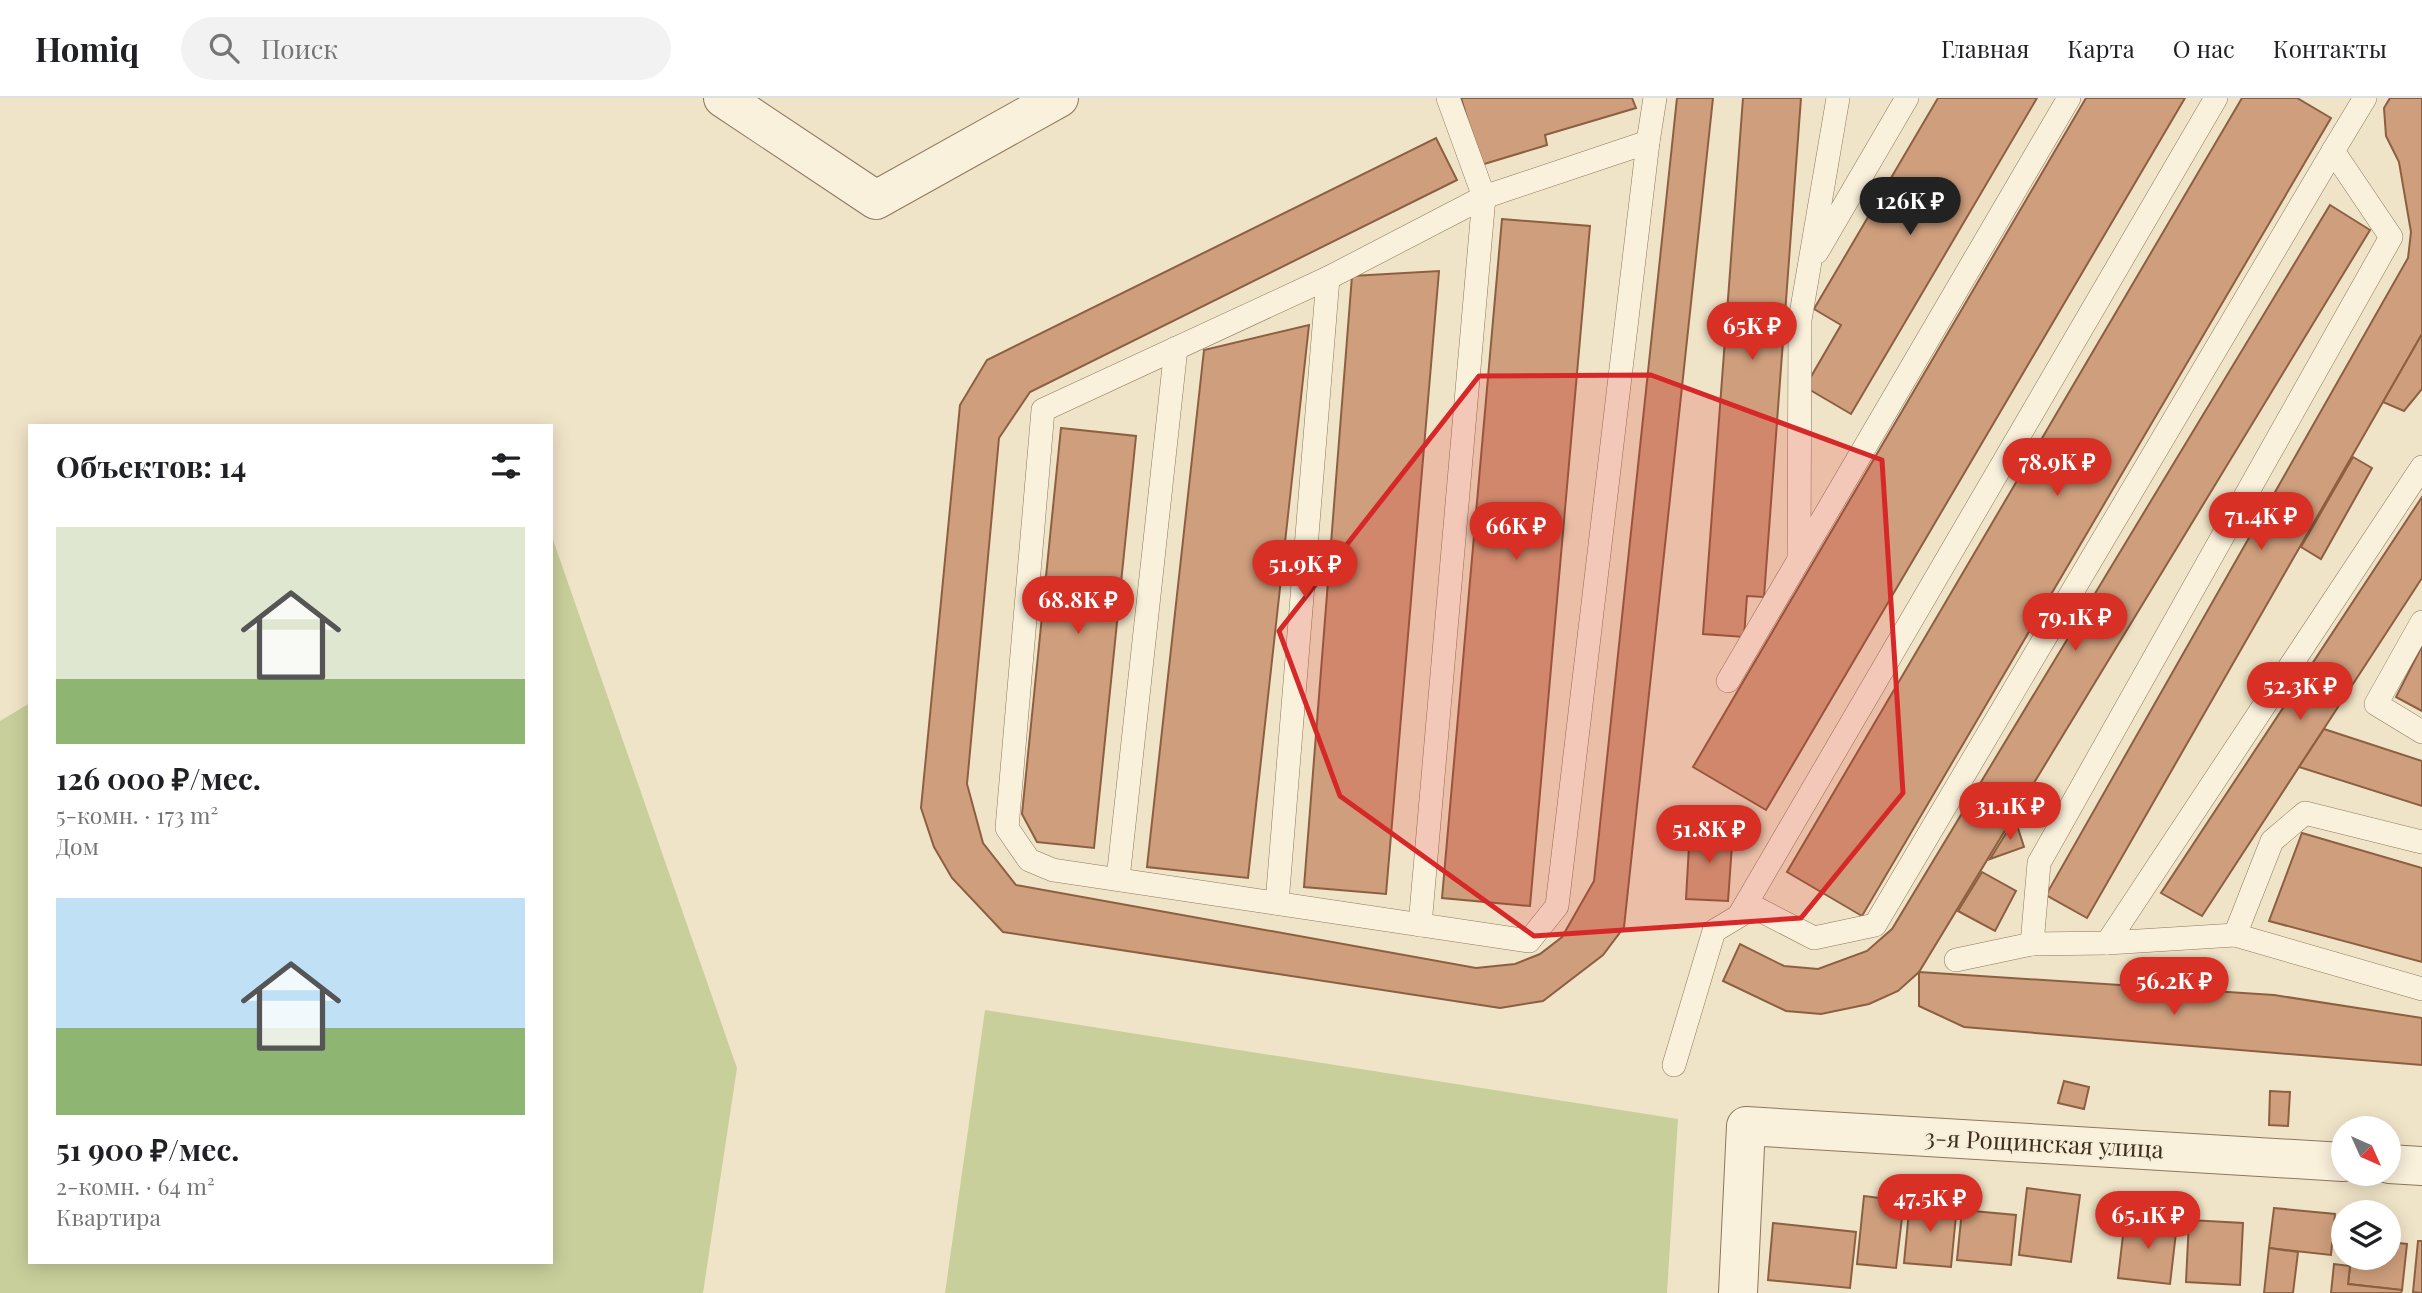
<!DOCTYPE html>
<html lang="ru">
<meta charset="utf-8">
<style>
body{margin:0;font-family:"Playfair Display",serif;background:#f2f2f2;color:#202124;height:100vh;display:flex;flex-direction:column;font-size:26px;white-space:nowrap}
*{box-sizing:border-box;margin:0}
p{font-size:23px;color:#757577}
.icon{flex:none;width:38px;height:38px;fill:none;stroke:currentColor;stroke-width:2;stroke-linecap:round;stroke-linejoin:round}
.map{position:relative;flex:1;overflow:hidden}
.sheet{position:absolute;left:28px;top:326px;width:525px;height:840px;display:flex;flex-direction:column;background:#fff;border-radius:0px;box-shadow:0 4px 18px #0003}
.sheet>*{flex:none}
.needle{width:46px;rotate:135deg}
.buttons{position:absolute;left:2331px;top:1018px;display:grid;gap:14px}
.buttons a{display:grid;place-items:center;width:70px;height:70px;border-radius:50%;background:#fff;box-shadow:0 4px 18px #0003;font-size:35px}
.price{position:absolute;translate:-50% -60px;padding:0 16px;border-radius:24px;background:#d93025;color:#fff;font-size:23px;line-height:46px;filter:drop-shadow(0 2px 4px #0008)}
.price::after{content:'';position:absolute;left:50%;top:42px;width:21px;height:16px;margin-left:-10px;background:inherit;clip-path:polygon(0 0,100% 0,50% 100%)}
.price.current{background:#222;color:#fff}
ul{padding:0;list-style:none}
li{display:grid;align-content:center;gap:14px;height:371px;padding:0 28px}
li span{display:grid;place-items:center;height:217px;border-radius:0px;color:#555}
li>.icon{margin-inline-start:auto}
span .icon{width:126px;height:126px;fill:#fffc;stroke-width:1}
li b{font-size:30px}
h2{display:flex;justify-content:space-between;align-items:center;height:84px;padding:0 28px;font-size:30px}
header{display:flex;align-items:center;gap:42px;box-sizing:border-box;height:98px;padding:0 35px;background:#fff;border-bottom:2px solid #e0e0e0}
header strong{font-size:33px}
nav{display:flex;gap:38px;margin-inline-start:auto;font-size:24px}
.search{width:490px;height:63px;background:#f2f2f2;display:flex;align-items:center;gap:18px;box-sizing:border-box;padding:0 24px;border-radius:38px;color:#757577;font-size:26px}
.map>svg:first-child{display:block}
</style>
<header>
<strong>Homiq</strong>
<div class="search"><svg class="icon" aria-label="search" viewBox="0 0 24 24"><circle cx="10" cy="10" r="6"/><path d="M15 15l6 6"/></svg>Поиск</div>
<nav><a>Главная</a><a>Карта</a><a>О нас</a><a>Контакты</a></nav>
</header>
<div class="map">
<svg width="2422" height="1195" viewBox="0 0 2422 1195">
<rect width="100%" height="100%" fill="#f0e4c8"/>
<g fill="#c9cf9b">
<path d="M551,436L737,970L703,1195H0V623L30,605V1164H551Z"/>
<path d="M985,912L1678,1021L1667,1195H945Z"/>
</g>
<g fill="#cf9f7d" stroke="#8d5f41" stroke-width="2">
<path d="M1461,0H1632L1636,10L1545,37L1547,47L1481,67Z"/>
<path d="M1677,0H1713L1624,829L1603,857L1543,903L1500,910L1003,834L952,780L934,749L921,710L960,307L987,262L1436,40L1457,82L1030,294L999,340L967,686L983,745L1016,787L1476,870L1515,866L1540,856L1562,839L1594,783Z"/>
<path d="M1743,0H1801L1764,499L1747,498L1744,539L1703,536Z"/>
<path d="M1938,0H2037L1851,316L1805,289L1841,227L1814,211Z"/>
<path d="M2086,0H2185L1766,712L1693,669Z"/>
<path d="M2242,0H2297L2331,20L1862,818L1787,774Z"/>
<path d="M2390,0H2422V236L2087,820L2046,797L2408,160L2411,134L2399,64L2386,38L2384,10Z"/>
<path d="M2330,107L2370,132L1919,874L1898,893L1869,906L1821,916L1786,913L1723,883L1740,846L1784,868L1818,871L1867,853L1892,831Z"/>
<path d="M1502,121L1590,128L1530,808L1442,800Z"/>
<path d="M1439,173L1386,796L1304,789L1352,178Z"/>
<path d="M1309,227L1248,780L1147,769L1204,252Z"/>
<path d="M2422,236V291L2404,313L2383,304Z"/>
<path d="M1061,330L1136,338L1094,750L1037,744L1022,716Z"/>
<path d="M2353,359L2372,370L2321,461L2301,449Z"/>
<path d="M2422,399V480L2202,818L2161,795Z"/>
<path d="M2422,548V613L2396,599Z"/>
<path d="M2324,631L2422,663V708L2299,669Z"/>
<path d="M2015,721L2024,749L1990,761Z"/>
<path d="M1690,730L1733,733L1728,803L1686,801Z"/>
<path d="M2302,735L2422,770V864L2269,823Z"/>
<path d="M1982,774L2016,793L1995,833L1958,813Z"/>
<path d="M1919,874L2274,897L2422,920V967L1964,929L1919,908Z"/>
<path d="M2064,983L2089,989L2084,1011L2058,1005Z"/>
<path d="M2270,993L2290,994L2288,1028L2269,1027Z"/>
<path d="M2027,1090L2080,1097L2071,1164L2019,1157Z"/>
<path d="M1864,1098L1904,1103L1896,1170L1857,1166Z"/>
<path d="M1910,1103L1957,1107L1951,1169L1904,1165Z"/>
<path d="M2274,1110L2335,1116L2331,1157L2269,1150Z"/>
<path d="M1962,1112L2016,1117L2011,1167L1957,1162Z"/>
<path d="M2125,1120L2177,1126L2170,1186L2118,1180Z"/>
<path d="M2189,1122L2243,1125L2240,1187L2186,1184Z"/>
<path d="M1773,1125L1856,1134L1850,1190L1768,1182Z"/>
<path d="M2418,1143H2422V1195L2413,1194Z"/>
<path d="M2389,1144L2407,1146L2402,1192L2348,1186L2351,1160H2389Z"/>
<path d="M2269,1150L2298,1154L2293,1195H2264Z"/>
<path d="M2334,1166L2350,1168L2348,1186L2402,1192L2401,1195H2331Z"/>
</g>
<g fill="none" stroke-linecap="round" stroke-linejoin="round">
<g stroke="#8d765c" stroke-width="24">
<g id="lane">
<path d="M1448,0L1484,99L1648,44L1655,0"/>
<path d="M1484,99L1328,180L1043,312L1007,730L1029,762L1053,772L1529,843L1557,808L1648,44"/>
<path d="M1817,154L1907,0"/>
<path d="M1799,459L1800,222L1838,0"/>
<path d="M2422,524L2376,606L2422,634"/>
<path d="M1728,583L2069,0"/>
<path d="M1118,781L1176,250"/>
<path d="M1277,805L1328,180"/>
<path d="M1740,816L2216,0"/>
<path d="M1420,827L1484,99"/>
<path d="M2235,837L2422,891"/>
<path d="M2107,845L2235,837L2272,743L2305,715L2422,744"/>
<path d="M2032,846L2107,845L2422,369"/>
<path d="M1956,862L2032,846L2039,765L2391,139L2333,53L2365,0"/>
<path d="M1674,967L1714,833L1754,809L1814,840L1875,827L2333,53"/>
</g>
</g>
<g stroke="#8d765c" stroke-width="40">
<g id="street">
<path d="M723,0L876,102L1059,0"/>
<path d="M2389,1066L2422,1068"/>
<path d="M1738,1195L1746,1028L2343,1064"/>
</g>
</g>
<use href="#lane" stroke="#faf1dc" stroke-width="23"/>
<use href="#street" stroke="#faf1dc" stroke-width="38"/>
</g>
<path fill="#d62828" fill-opacity="0.2" stroke="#d62828" stroke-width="5" stroke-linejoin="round" d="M1651,277L1882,362L1903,695L1801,820L1534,838L1340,698L1279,533L1479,278Z"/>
<g text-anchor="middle" stroke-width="5" stroke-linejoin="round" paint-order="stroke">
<g font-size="24" fill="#3d2e20" stroke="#f7eed8">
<text transform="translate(2044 1046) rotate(3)" y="8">3-я Рощинская улица</text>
</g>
</g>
</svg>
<div class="buttons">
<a><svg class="needle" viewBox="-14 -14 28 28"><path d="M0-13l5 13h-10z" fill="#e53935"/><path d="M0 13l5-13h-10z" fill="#757577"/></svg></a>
<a><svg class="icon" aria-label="layers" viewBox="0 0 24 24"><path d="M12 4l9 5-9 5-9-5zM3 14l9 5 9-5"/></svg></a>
</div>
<b class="price current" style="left:1910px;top:139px">126K ₽</b>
<b class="price" style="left:1752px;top:264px">65K ₽</b>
<b class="price" style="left:2057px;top:400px">78.9K ₽</b>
<b class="price" style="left:2261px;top:454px">71.4K ₽</b>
<b class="price" style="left:1516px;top:464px">66K ₽</b>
<b class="price" style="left:1305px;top:502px">51.9K ₽</b>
<b class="price" style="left:1078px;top:538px">68.8K ₽</b>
<b class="price" style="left:2075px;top:555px">79.1K ₽</b>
<b class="price" style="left:2300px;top:624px">52.3K ₽</b>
<b class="price" style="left:2010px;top:744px">31.1K ₽</b>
<b class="price" style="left:1709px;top:767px">51.8K ₽</b>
<b class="price" style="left:2174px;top:919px">56.2K ₽</b>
<b class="price" style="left:1930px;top:1136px">47.5K ₽</b>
<b class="price" style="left:2148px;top:1153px">65.1K ₽</b>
<section class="sheet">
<h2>Объектов: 14<svg class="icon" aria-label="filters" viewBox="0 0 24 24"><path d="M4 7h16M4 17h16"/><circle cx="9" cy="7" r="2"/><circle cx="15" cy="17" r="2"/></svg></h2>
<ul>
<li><span style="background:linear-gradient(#dfe7d0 70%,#8fb573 0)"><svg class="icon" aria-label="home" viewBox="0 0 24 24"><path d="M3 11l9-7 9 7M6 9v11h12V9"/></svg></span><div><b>126 000 ₽/мес.</b><p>5-комн. · 173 m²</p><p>Дом</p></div></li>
<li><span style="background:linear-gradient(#bfe0f5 60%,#8fb573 0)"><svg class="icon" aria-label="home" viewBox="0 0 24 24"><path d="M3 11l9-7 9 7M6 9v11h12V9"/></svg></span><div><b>51 900 ₽/мес.</b><p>2-комн. · 64 m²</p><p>Квартира</p></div></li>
</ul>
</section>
</div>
